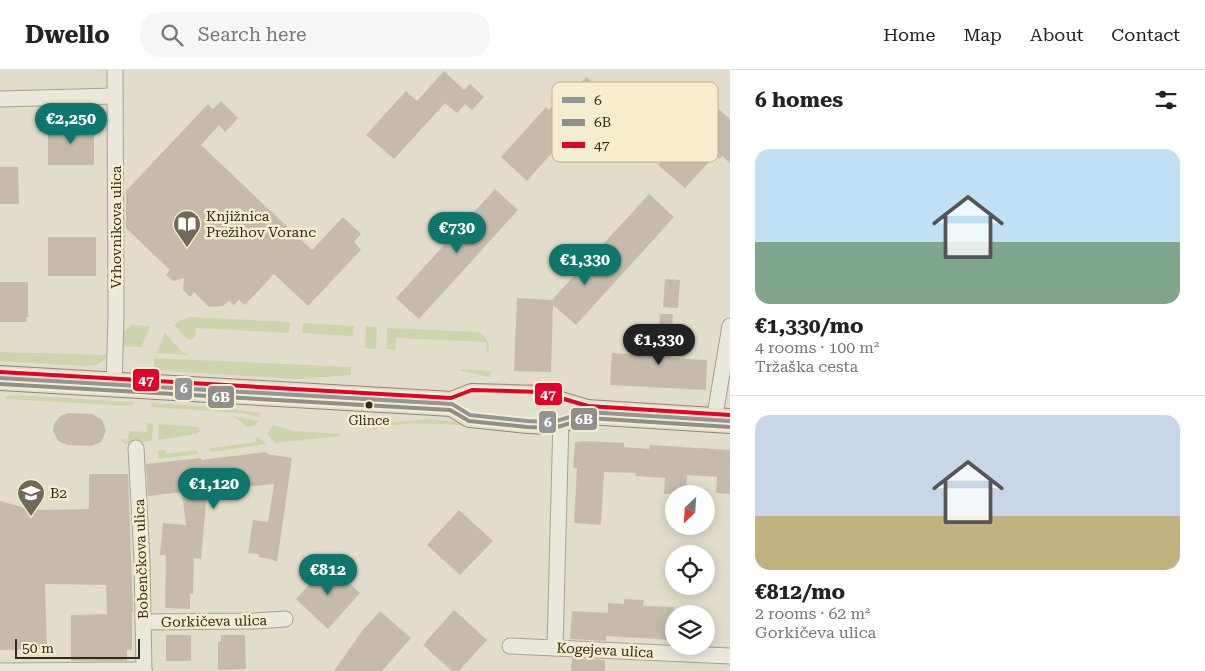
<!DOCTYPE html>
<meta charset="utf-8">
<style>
body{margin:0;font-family:"Roboto Serif",serif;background:#f6f6f6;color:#222;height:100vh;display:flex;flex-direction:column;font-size:19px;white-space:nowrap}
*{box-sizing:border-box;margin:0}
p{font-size:16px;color:#767676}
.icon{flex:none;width:28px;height:28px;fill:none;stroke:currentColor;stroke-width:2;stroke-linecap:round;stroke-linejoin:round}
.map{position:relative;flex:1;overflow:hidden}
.details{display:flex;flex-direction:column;background:#fff;width:475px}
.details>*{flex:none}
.needle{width:32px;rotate:205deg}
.fabs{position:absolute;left:665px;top:415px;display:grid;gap:10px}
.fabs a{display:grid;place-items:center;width:50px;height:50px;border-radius:50%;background:#fff;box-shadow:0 2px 12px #0003;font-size:25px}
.scale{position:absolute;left:15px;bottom:12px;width:125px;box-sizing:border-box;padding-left:5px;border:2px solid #352a1c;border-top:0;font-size:14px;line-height:18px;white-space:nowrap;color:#352a1c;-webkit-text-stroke:4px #f4edce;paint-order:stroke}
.price{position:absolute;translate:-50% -42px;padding:0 11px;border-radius:18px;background:#0f766e;color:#fff;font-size:16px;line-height:32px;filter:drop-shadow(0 1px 2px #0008)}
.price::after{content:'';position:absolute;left:50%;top:30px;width:15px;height:11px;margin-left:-8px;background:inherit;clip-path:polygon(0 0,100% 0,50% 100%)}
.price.selected{background:#222;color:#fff}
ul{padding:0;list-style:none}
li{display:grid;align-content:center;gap:10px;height:265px;padding:0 25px}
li+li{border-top:1px solid #e0e0e0}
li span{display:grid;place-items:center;height:155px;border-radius:15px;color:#555}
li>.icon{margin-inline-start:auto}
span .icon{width:90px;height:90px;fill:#fffc;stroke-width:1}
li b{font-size:21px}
h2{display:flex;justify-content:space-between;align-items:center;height:60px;padding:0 25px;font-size:21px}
header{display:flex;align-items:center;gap:30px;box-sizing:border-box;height:70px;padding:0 25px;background:#fff;border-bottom:1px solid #e0e0e0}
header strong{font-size:24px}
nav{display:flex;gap:28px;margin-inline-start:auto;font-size:18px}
.search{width:350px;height:45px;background:#f6f6f6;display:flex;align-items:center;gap:12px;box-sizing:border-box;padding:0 18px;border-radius:20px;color:#767676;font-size:19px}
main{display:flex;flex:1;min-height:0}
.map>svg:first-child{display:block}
</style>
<header>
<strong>Dwello</strong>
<div class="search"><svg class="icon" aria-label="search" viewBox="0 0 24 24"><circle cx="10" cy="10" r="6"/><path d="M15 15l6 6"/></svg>Search here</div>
<nav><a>Home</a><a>Map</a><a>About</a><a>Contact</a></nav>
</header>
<main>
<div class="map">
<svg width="730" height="601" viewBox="0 0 730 601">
<rect width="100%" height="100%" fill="#e2ddca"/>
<g fill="#cfd3ac">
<path d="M190,247L290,252L289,263L196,258L195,267L191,270L186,268L174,255L181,250Z"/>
<path d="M303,253L354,256L353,266L302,263Z"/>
<path d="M131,255L151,256L141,277L121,276L122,264Z"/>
<path d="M366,256L377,257L376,279L365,278Z"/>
<path d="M387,258L478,262C488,266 489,273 489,284L487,283L486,272L396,268L395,280L386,279Z"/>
<path d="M165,263L182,282L189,285L156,283Z"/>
<path d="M0,282L107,285C102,294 95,296 85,296L0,291Z"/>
<path d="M154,288L351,297V305L297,309L154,300Z"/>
<path d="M462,299L491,301V305L489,307L461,301Z"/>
<path d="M10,325L135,332L131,336L6,329L7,326Z"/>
<path d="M152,333L226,338L260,343L259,347L241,343L151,337Z"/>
<path d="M228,345L259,351L254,356L247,357L236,348Z"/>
<path d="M428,349L509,358V359C468,357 412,347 373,360V354Z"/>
<path d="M147,353L153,354L152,371L125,374L119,369L128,370L129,361L146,362Z"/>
<path d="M159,354L198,357L200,361L197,364L158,370Z"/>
<path d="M273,355L294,361L340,364V366L276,373L267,364Z"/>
<path d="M256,367H259L266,374L211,382L210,378L256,372Z"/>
<path d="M165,379L166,384L197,380L198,384L158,389V380Z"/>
</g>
<g fill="#c6bbab">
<path d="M444,1L464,20L470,14L484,27L472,40L465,34L457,43L445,33L394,89L366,65L406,21L417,31Z"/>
<path d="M586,7L597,16L573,42L588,55L586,57L597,68L576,91L565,81L563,83L557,77L527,111L501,87L546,37L549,40L559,29L563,33Z"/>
<path d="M221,31L238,48L225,62L219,55L201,75L312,180L343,147L361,164L354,172L361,180L308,236L274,204L245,235L239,230L234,235L229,231L223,236L209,237L194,222L190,227L183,220L184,208L173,211L166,205L170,200L126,158V121L208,34L213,39Z"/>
<path d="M716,37L730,49V93L722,86L720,89L715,85L685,118L658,95L702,45L706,48Z"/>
<rect x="48" y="55" width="46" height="40"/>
<path d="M0,97H18L19,134H0Z"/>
<path d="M495,119L518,140L419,249L396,228Z"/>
<path d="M649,124L674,147L576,255L553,235L551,302L514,301L517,228L552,230Z"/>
<rect x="48" y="167" width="48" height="39"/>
<path d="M665,209L680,210L678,238L663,237Z"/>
<path d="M0,212H28V247H26L27,252H0Z"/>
<path d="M660,244H673L670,288L707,290L706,320L610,315L612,283L657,286Z"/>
<path d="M68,343L92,344L102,350L106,361L101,372L91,376L68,375L58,371L53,361L54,354L60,346Z"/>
<path d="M583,371L624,373V377L649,379L650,375L730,380V424L716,423L717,407L687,405L686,424H664L665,408L635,406L636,403L604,402L601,455L574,453L577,398H573L575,372Z"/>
<path d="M267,382V384L292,388L277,492L270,489L258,487L259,484L248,483L253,450L268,452L274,414L205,421L206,433L201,489L194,488L193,524H190V539L165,538L166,485H160L163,453L186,455L182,422L148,426L146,394L201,388V390Z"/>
<path d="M89,404H128L133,542H132V580H127V591H71V545L107,544L106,515L45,514L47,579L0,580V431L33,440L89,439Z"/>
<path d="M459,440L493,471L460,505L427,475Z"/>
<path d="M328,494L360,523L328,559L296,529Z"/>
<path d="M624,529L644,530L643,536L674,537V570L606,566V571L570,569L572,541L608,543V533L624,534Z"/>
<path d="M454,540L487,570L459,601H452L423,575Z"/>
<path d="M380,541L411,568L382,601H334L362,561Z"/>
<rect x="166" y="565" width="25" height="26"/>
<path d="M221,565H245L246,599L218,600V572H221Z"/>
<path d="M572,588L605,590V601H571Z"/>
</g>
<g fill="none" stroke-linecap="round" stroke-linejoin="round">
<g stroke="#a7a194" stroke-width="17">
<g id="street">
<path d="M0,29L115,26"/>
<path d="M114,314L116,247L115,0"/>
<path d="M714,351L730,256"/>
<path d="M136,378L142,490L144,601"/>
<path d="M143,552L254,551L285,549"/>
<path d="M510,576L730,586"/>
<path d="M555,578L561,349"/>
<path d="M0,601L144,600"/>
</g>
</g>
<g stroke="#8c877a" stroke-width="26">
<g id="primary">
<path d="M0,308L452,334L472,326L540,328L587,342L730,351"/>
<path d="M452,334L470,345L527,351L553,352L587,342"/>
</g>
</g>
<use href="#street" stroke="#eae7db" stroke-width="15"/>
<use href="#primary" stroke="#e2ddcd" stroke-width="24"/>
<g stroke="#f4edce" stroke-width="8">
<path id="bus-1" d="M0,308L452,334L470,345L527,351L553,352L587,342L730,351"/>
</g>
<g stroke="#f4edce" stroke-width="8">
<path id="bus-2" d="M0,314L450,340L469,351L527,357L554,358L588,348L730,357"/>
</g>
<g stroke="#f4edce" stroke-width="8">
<path id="bus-3" d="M0,302L451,328L472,320L540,322L588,336L730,345"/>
</g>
<use href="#bus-1" stroke="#939598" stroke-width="4"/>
<use href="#bus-2" stroke="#908e8b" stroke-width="4"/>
<use href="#bus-3" stroke="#e4002b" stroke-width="4"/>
</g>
<defs>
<g id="library-pin" transform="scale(1.4375)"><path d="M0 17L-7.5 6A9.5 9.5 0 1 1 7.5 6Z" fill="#726959" stroke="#f4edce"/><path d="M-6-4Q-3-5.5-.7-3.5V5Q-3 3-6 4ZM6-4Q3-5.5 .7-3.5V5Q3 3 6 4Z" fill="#fff"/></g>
<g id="school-pin" transform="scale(1.4375)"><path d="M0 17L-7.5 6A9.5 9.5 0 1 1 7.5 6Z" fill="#726959" stroke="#f4edce"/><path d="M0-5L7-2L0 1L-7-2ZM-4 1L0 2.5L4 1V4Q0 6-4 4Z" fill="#fff"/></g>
</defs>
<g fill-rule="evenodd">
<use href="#library-pin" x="187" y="154"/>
<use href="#school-pin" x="31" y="423"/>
</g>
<circle fill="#352a1c" stroke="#f4edce" stroke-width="2" cx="369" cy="335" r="4.5"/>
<g text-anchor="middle" stroke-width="5" stroke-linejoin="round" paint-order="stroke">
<g font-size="13" fill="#352a1c" stroke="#f4edce">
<text x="369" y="355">Glince</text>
</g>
<g font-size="14" fill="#352a1c" stroke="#f4edce" text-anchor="start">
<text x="206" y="151">Knjižnica<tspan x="206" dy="16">Prežihov Voranc</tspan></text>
<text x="50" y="428">B2</text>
</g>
<g font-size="14" fill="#352a1c" stroke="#f4edce">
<text transform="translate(116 157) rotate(-90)" y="5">Vrhovnikova ulica</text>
<text transform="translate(141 489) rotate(-92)" y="5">Bobenčkova ulica</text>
<text transform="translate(214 551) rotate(-1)" y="5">Gorkičeva ulica</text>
<text transform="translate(605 580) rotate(3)" y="5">Kogejeva ulica</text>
</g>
</g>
<rect x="552" y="12" width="166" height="80" rx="8" fill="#f4edce" stroke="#bbb299" stroke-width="1"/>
<rect x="562" y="27" width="23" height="6" fill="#939598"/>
<rect x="562" y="49" width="23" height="7" fill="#908e8b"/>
<rect x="562" y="72" width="23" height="6" fill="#e4002b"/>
<g font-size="14" fill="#352a1c">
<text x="594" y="35">6</text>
<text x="594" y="57">6B</text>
<text x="594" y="80">47</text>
</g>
<g stroke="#f4edce" stroke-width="2">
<rect x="132" y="298" width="28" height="24" rx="5" fill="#e4002b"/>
<rect x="174" y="307" width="19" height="24" rx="5" fill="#939598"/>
<rect x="534" y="312" width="29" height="24" rx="5" fill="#e4002b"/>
<rect x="207" y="315" width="28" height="24" rx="5" fill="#908e8b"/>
<rect x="570" y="337" width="28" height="24" rx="5" fill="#908e8b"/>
<rect x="538" y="340" width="19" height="24" rx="5" fill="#939598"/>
</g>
<g font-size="14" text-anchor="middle" font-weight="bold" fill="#fff">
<text x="146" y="315">47</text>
<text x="184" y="323">6</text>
<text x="548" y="329">47</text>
<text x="221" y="332">6B</text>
<text x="584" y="354">6B</text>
<text x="548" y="357">6</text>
</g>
</svg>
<div class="fabs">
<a><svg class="needle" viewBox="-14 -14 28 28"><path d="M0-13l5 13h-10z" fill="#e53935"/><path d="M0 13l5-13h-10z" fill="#767676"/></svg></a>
<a><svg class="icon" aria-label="locate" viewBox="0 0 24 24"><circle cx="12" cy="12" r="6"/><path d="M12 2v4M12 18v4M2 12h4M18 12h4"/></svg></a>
<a><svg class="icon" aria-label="layers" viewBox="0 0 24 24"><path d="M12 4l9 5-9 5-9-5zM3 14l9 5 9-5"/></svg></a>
</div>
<div class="scale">50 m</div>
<b class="price" style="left:71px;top:75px">€2,250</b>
<b class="price" style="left:457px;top:184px">€730</b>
<b class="price" style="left:585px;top:216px">€1,330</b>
<b class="price selected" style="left:659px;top:296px">€1,330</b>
<b class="price" style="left:214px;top:440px">€1,120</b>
<b class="price" style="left:328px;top:526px">€812</b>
</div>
<section class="details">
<h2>6 homes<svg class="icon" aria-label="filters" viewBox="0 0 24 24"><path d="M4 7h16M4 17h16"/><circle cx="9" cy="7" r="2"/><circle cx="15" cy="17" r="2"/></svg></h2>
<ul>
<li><span style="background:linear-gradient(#bfe0f5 60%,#7fa58c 0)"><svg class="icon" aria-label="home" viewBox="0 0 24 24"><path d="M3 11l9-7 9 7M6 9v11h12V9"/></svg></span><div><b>€1,330/mo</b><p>4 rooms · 100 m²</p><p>Tržaška cesta</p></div></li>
<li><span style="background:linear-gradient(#c9d6e8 65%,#c2b280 0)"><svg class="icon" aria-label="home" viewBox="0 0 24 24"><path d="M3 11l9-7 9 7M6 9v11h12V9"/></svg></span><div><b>€812/mo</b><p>2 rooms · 62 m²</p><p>Gorkičeva ulica</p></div></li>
</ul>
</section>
</main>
